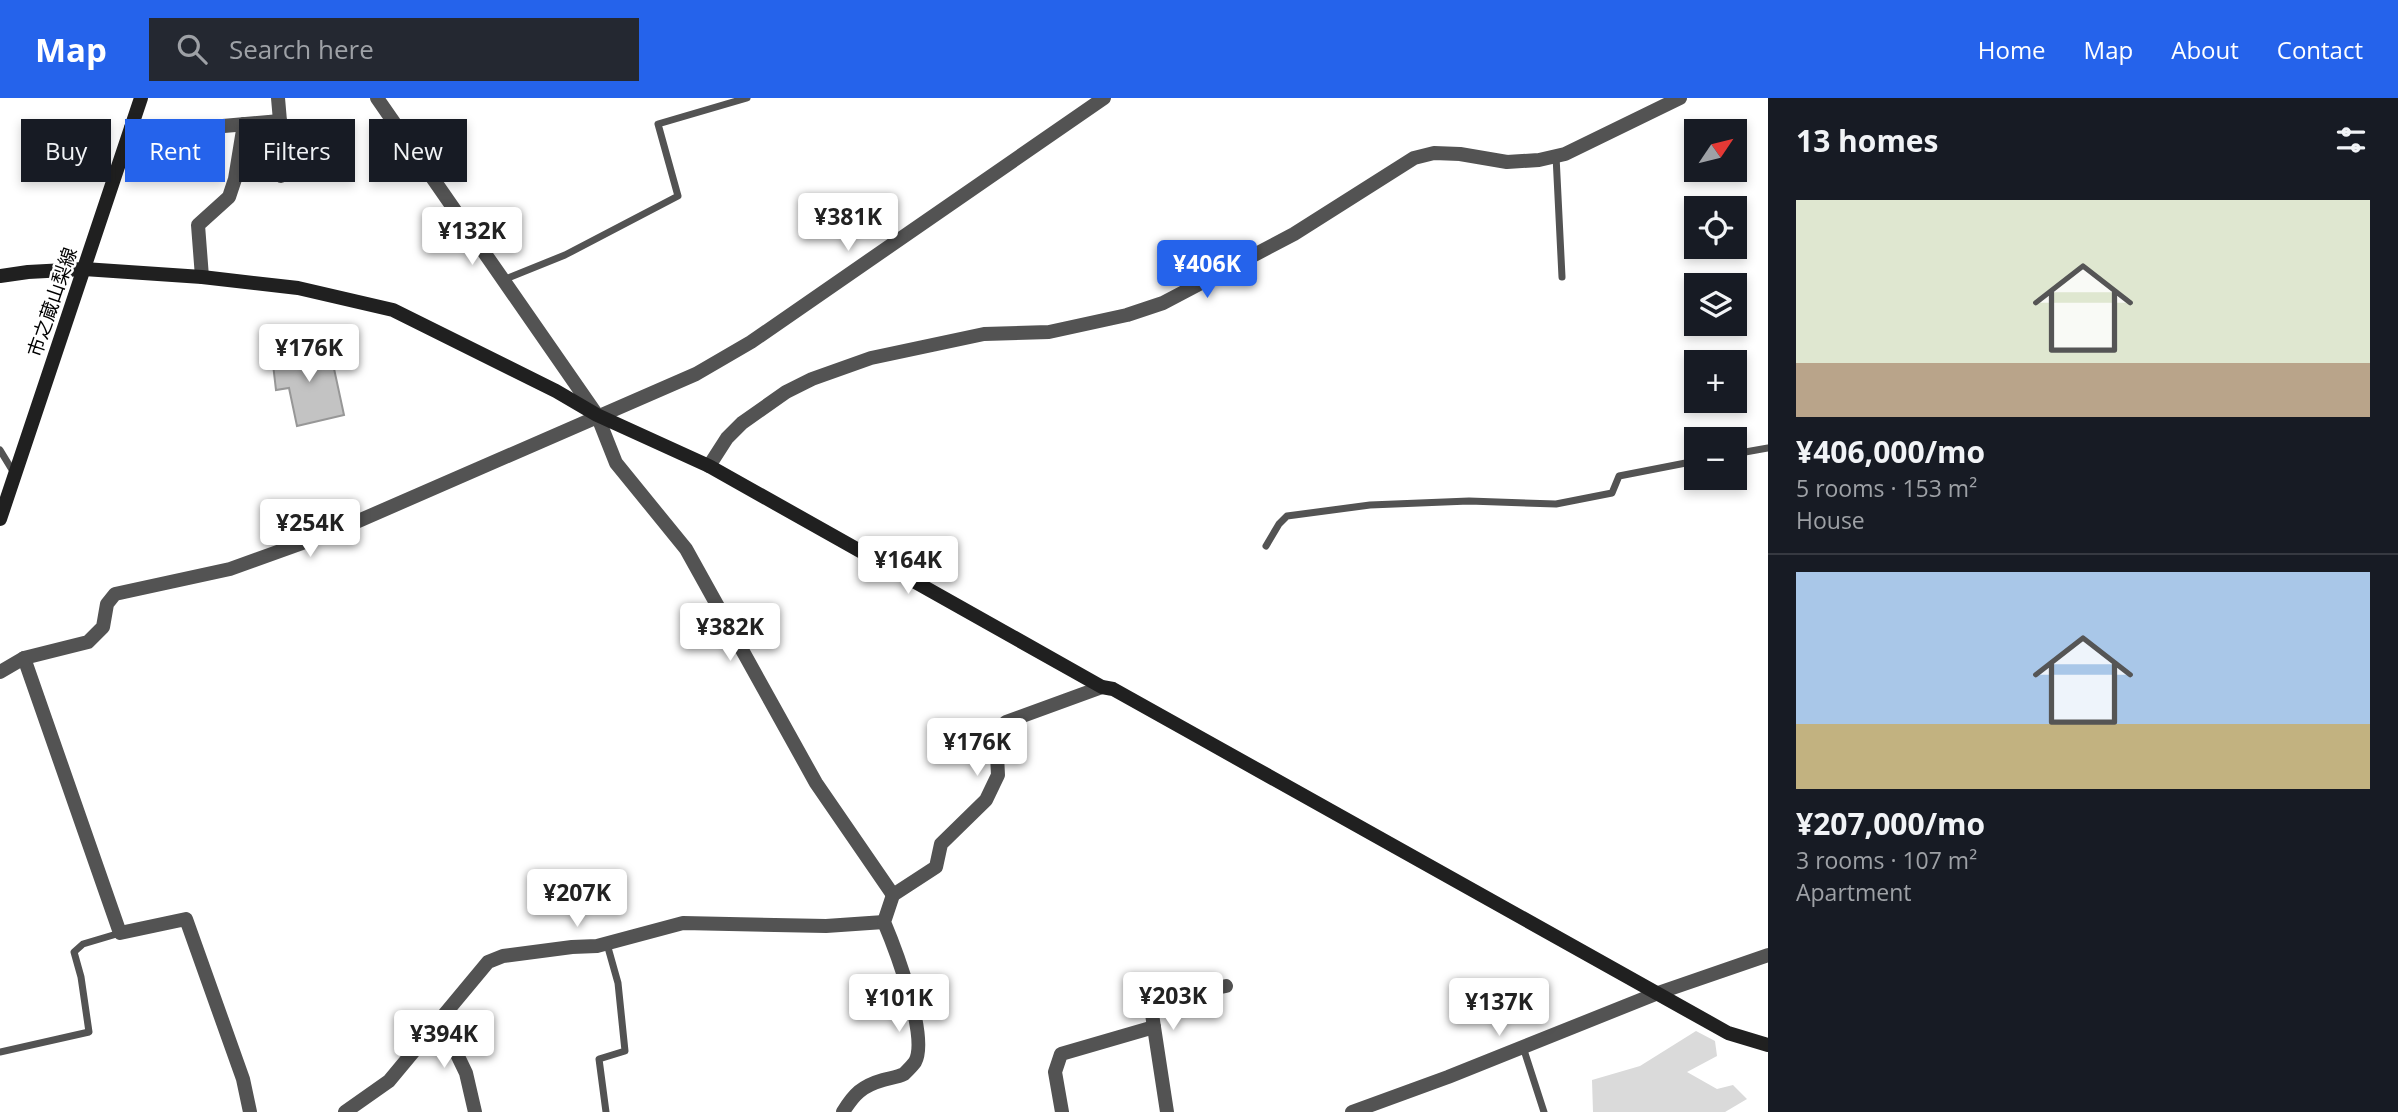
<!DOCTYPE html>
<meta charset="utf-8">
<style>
body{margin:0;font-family:"Open Sans","Noto Sans JP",sans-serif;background:#242831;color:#f1f3f6;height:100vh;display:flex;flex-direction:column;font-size:26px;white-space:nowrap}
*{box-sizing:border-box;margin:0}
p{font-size:23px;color:#9ea1a6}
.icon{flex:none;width:38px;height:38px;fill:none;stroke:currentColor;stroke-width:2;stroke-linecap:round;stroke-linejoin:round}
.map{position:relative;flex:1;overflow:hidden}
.drawer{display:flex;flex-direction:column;background:#171b24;width:630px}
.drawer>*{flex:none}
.top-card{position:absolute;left:21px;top:21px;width:665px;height:63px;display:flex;gap:14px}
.needle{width:46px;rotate:55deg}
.fabs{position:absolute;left:1684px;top:21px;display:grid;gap:14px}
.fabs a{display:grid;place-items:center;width:63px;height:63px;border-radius:0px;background:#171b24;box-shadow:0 4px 10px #0003;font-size:35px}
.price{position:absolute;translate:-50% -60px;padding:0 16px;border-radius:7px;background:#fff;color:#222;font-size:23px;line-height:46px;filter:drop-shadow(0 2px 4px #0008)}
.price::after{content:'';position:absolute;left:50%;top:42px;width:21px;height:16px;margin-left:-10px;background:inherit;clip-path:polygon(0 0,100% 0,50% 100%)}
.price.selected{background:#2563eb;color:#fff}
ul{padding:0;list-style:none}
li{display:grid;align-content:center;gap:14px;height:371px;padding:0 28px}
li+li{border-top:2px solid #363941}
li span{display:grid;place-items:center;height:217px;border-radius:0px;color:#555}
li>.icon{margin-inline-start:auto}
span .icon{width:126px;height:126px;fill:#fffc;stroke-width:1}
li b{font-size:30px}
h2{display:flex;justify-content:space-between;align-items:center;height:84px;padding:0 28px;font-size:30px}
.chip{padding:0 24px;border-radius:0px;background:#171b24;box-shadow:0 4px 10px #0003;font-size:24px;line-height:63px}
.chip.selected{background:#2563eb;color:#fff}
header{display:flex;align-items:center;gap:42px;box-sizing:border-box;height:98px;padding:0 35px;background:#2563eb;color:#fff}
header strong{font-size:33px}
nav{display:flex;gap:38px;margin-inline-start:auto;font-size:24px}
.search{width:490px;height:63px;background:#242831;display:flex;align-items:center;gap:18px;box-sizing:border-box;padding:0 24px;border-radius:0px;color:#9ea1a6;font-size:26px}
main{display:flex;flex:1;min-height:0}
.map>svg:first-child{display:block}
</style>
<header>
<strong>Map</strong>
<div class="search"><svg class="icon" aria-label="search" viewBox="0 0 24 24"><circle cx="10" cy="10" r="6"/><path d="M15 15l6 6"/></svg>Search here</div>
<nav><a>Home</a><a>Map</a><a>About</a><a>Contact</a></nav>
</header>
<main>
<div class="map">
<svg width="1768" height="1014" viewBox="0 0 1768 1014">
<rect width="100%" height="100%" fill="#fff"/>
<path fill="#dadada" d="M1696,933L1715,943L1717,958L1687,974L1717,991L1733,987L1747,1001L1725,1014H1593L1592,982L1640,968Z"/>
<path fill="#c3c3c3" stroke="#979797" stroke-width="2" d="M306,244L308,257L330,252L344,317L297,328L289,290L276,292L273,266L275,259L285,250Z"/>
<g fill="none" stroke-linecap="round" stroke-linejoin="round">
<g stroke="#535353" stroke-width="7">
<path d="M1556,58L1562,179"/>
<path d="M503,182L565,157L678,98L658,26L747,0"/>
<path d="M0,352L14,375"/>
<path d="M1734,356L1768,350"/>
<path d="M1266,448L1279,426L1287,418L1370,407L1469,403L1556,406L1612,395L1619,378L1696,363"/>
<path d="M1523,949L1544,1014"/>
<path d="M0,954L89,934L81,879L74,854L83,846L120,835"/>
<path d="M606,1014L599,961L625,953L618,885L607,846"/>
</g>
<g stroke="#535353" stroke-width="14">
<path d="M278,0L280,23"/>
<path d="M377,0L597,317L616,365L686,451L816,685L893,797"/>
<path d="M131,30L155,34L280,23L281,78"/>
<path d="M202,179L198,127L229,99L235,81L244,26"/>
<path d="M709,368L727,340L742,325L786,294L812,281L871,260L984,236L1049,234L1127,217L1163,205L1294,136L1414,60L1434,55L1460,56L1507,64L1539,62L1565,56L1680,0"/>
<path d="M24,560L120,835L186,821L243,981L250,1014"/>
<path d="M0,574L24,560L88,544L103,529L107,506L115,496L230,471L333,434L696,276L751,244L1104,0"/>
<path d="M440,921L466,975L475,1014"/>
<path d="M345,1014L389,983L488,864L503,858L572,849L597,848L683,825L826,828L884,824"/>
<path d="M843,1014C854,996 862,988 883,982C890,980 898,979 904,976C907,973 913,967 915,964C929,939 895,850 884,824L893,797L936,769L941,746L986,702L998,677L996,637L1006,624L1102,589"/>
<path d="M1062,1014L1055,974L1061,956L1154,929"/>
<path d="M1167,1014L1150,903L1226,888"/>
<path d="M1352,1014L1448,979L1658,895L1768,857"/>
</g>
<g stroke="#202020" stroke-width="14">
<path d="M0,178L28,174L84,171L202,179L298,190L393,212L556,293L597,317L709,368L1102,589L1113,591L1190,634L1728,935L1768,947"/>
<path d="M0,421L141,0"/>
</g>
</g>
<g text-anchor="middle" stroke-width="5" stroke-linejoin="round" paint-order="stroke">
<g font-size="19" fill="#000" stroke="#fff">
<text transform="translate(52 204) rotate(-71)" y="7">市之蔵山梨線</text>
</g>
</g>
</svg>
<div class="fabs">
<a><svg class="needle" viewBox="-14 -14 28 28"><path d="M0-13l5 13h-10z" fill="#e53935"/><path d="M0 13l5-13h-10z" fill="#9ea1a6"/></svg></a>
<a><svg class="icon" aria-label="locate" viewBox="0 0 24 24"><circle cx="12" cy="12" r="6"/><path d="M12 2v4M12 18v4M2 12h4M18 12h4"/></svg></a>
<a><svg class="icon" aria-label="layers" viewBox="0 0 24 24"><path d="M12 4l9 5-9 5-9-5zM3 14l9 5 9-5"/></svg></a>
<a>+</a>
<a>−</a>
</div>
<b class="price" style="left:848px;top:155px">¥381K</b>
<b class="price" style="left:472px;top:169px">¥132K</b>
<b class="price selected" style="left:1207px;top:202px">¥406K</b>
<b class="price" style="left:309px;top:286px">¥176K</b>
<b class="price" style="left:310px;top:461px">¥254K</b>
<b class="price" style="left:908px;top:498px">¥164K</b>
<b class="price" style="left:730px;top:565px">¥382K</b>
<b class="price" style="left:977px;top:680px">¥176K</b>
<b class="price" style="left:577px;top:831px">¥207K</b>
<b class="price" style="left:1173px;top:934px">¥203K</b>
<b class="price" style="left:899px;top:936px">¥101K</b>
<b class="price" style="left:1499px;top:940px">¥137K</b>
<b class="price" style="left:444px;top:972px">¥394K</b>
<div class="top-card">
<a class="chip">Buy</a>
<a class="chip selected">Rent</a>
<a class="chip">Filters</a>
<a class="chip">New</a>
</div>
</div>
<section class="drawer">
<h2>13 homes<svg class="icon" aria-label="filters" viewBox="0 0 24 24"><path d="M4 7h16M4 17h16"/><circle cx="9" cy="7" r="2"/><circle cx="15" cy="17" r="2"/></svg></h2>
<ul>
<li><span style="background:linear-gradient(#dfe7d0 75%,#b9a48a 0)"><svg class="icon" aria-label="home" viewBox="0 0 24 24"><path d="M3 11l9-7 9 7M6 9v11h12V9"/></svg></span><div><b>¥406,000/mo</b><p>5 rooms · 153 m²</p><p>House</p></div></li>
<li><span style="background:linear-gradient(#a9c7e8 70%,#c2b280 0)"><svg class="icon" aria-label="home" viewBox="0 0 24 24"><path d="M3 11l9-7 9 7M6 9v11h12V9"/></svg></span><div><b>¥207,000/mo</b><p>3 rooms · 107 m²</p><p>Apartment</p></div></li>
</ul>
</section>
</main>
